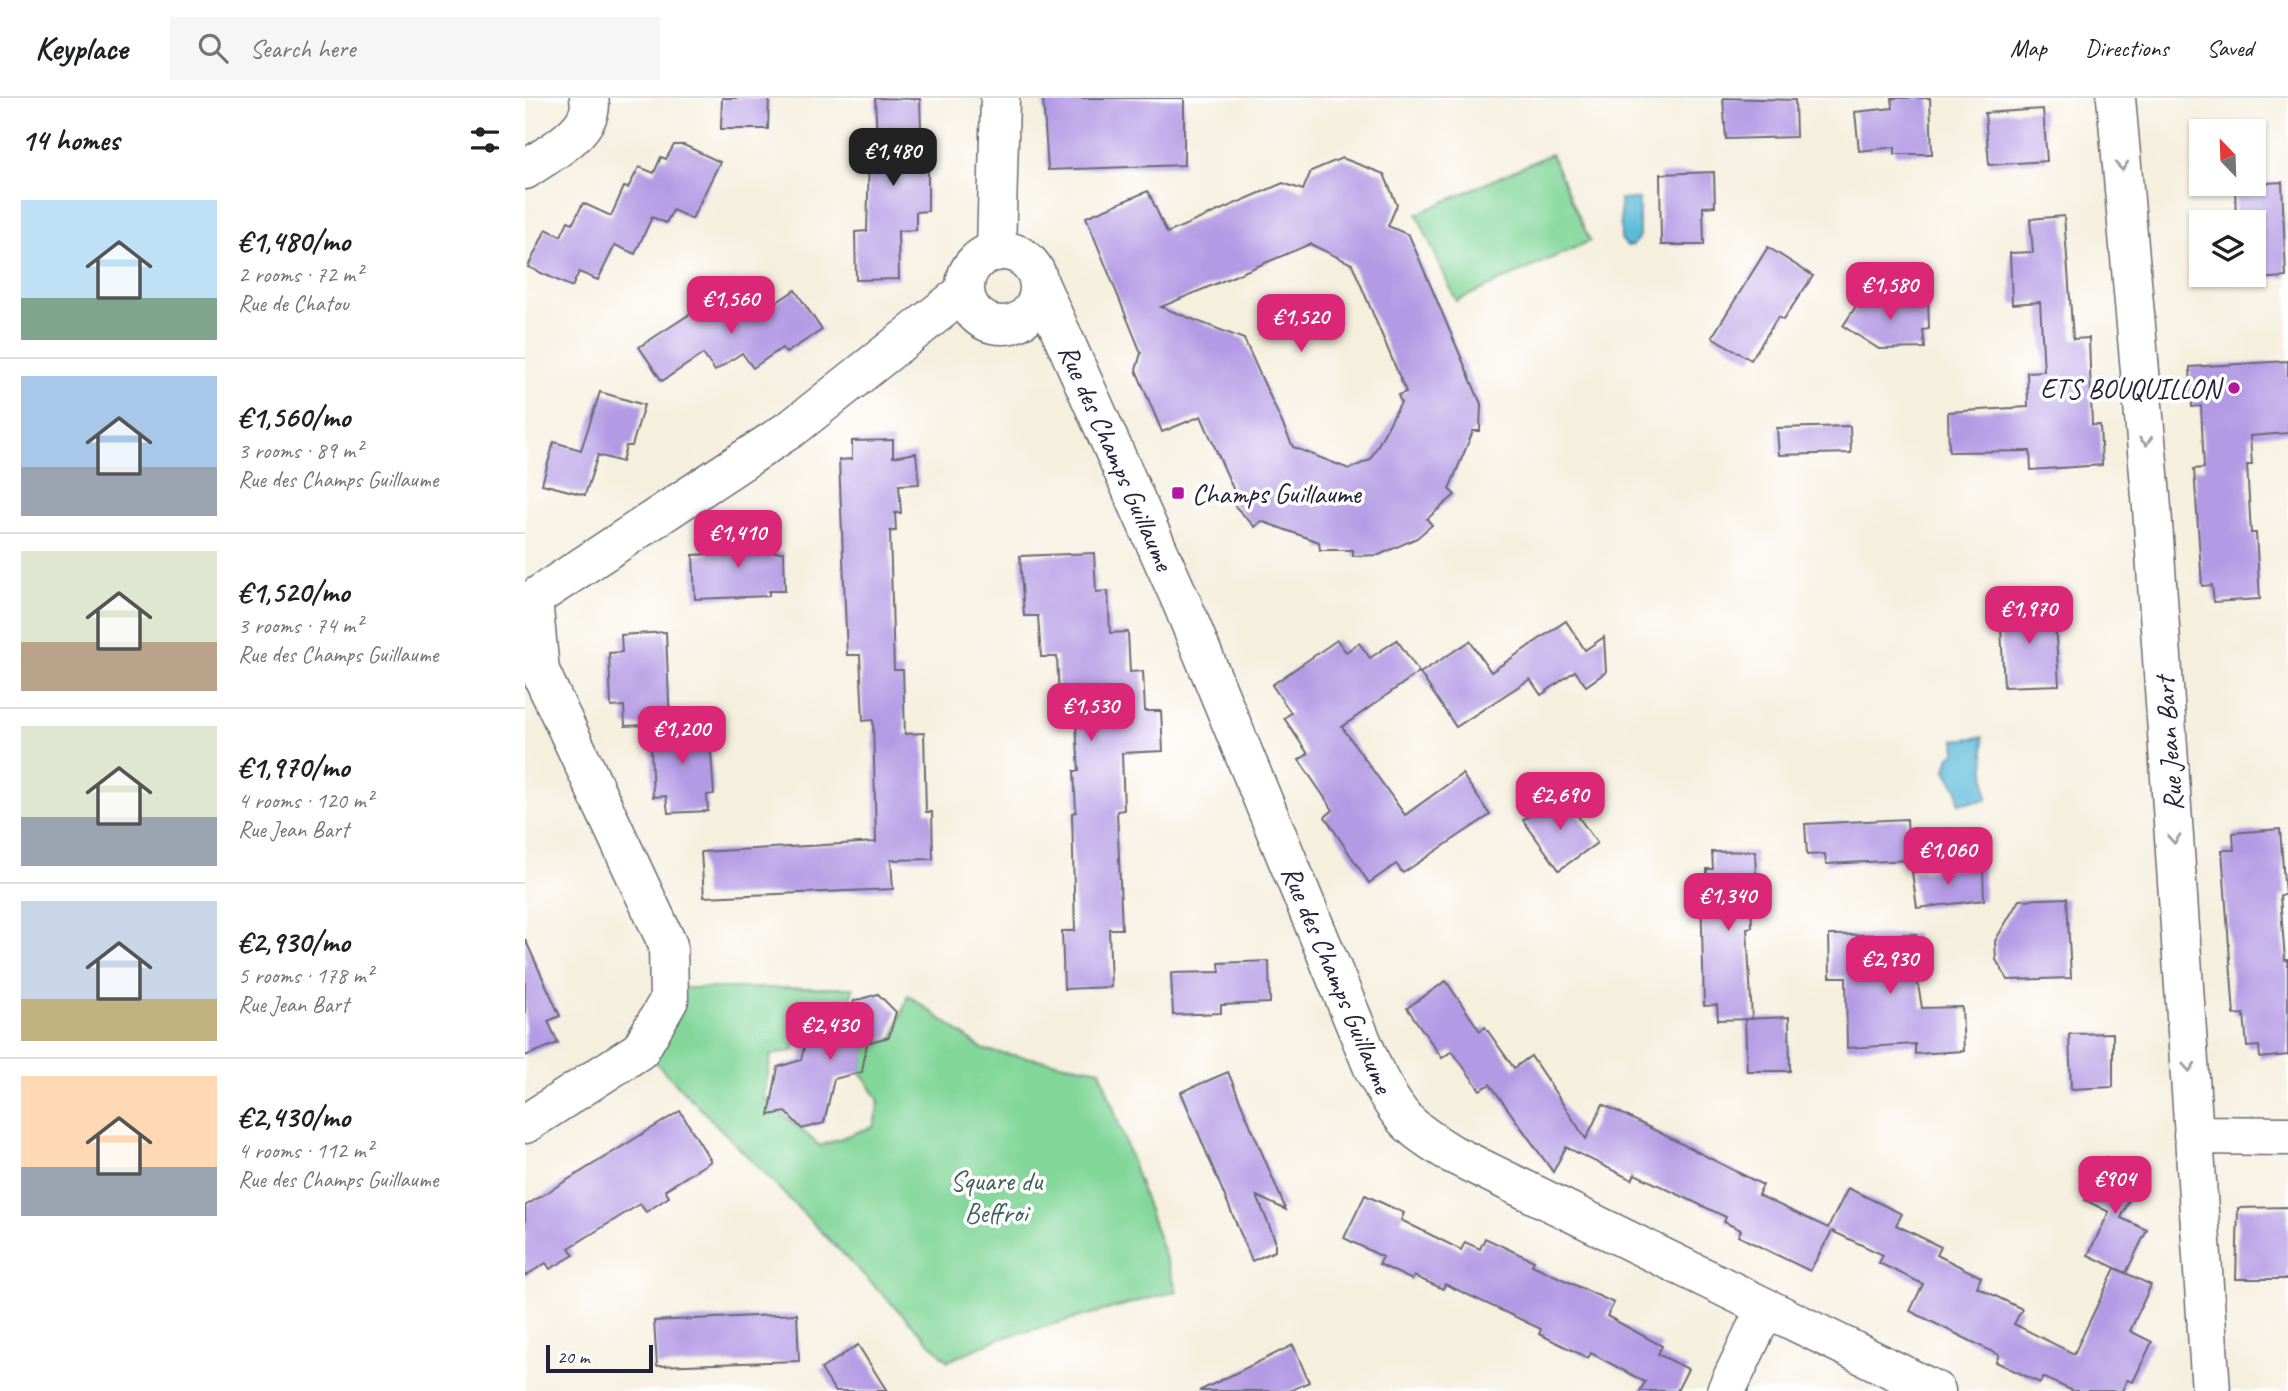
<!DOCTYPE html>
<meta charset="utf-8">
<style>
body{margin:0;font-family:Caveat,sans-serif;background:#f6f6f6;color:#202124;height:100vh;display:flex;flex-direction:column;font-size:26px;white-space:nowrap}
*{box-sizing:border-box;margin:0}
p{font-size:23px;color:#757577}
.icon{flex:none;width:38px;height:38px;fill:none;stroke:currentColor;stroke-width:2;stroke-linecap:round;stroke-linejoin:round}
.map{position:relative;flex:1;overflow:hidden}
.sheet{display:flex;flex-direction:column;background:#fff;width:525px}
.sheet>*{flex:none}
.needle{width:46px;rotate:337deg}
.tools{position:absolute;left:1664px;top:21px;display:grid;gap:14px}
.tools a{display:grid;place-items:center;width:77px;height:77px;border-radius:0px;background:#fff;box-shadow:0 2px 5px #0004;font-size:35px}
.scale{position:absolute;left:21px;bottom:18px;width:107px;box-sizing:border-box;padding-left:7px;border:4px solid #22223b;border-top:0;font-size:19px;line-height:24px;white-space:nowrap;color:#22223b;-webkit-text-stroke:5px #fff;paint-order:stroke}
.price{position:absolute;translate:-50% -60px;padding:0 16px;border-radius:14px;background:#db2777;color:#fff;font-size:23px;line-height:46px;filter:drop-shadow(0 2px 4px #0008)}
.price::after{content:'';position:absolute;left:50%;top:42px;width:21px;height:16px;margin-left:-10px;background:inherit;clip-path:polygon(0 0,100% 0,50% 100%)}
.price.selected{background:#222;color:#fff}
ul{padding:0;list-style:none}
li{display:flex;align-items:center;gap:21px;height:175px;padding:0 21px}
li+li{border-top:2px solid #e0e0e0}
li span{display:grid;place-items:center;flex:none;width:196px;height:140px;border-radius:0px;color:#555}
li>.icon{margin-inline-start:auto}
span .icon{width:84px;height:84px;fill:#fffc;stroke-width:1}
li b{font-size:30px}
h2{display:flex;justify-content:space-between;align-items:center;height:84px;padding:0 21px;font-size:30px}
header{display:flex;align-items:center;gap:42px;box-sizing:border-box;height:98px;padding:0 35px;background:#fff;border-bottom:2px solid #e0e0e0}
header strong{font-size:33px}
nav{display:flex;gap:38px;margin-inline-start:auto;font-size:24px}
.search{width:490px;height:63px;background:#f6f6f6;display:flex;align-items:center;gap:18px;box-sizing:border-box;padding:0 24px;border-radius:0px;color:#757577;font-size:26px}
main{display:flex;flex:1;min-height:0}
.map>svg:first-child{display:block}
</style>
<header>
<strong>Keyplace</strong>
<div class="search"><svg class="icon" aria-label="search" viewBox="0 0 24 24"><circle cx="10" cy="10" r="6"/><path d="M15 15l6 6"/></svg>Search here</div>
<nav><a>Map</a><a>Directions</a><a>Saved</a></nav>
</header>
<main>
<section class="sheet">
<h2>14 homes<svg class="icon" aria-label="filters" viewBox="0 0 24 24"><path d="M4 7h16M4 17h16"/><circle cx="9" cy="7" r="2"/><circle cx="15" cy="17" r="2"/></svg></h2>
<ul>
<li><span style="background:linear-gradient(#bfe0f5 70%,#7fa58c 0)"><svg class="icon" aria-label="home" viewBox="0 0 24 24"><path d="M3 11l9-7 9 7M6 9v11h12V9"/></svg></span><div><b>€1,480/mo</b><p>2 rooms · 72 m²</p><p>Rue de Chatou</p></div></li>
<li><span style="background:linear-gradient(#a9c7e8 65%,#9aa5b1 0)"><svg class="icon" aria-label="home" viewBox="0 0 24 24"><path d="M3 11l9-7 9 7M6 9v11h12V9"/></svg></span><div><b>€1,560/mo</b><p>3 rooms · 89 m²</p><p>Rue des Champs Guillaume</p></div></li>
<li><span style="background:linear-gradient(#dfe7d0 65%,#b9a48a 0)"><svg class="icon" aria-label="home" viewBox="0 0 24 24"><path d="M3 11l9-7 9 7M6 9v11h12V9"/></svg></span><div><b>€1,520/mo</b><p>3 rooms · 74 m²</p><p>Rue des Champs Guillaume</p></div></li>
<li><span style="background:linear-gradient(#dfe7d0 65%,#9aa5b1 0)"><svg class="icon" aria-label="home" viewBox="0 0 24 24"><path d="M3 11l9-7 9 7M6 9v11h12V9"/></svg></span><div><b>€1,970/mo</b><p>4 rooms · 120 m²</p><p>Rue Jean Bart</p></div></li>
<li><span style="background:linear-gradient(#c9d6e8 70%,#c2b280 0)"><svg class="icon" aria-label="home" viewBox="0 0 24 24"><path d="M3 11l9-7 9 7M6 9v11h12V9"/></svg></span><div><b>€2,930/mo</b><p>5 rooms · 178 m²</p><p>Rue Jean Bart</p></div></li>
<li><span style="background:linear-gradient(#ffd9b3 65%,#9aa5b1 0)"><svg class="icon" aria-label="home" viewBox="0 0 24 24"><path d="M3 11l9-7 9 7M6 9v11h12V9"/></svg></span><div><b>€2,430/mo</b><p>4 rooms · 112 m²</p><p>Rue des Champs Guillaume</p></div></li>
</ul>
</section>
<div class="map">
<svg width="1763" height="1293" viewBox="0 0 1763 1293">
<rect width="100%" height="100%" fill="#fff"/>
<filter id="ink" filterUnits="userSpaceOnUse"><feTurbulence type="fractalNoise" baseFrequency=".0143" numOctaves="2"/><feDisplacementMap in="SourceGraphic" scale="14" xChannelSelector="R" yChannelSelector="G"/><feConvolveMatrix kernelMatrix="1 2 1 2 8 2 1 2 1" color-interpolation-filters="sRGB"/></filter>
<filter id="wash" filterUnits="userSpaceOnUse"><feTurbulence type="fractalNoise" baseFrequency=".00686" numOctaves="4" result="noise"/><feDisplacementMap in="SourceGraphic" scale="28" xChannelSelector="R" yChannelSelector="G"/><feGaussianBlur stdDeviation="1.57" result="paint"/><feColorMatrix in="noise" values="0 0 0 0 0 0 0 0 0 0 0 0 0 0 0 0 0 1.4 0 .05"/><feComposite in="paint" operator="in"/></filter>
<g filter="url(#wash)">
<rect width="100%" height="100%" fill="#f5efde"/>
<g fill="#81d698" stroke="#527c6a" stroke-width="2">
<path d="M1026,56L1065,143L931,203L892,116Z"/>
<path d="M157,890H328L322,915L275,929L268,953L246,957L239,1000L295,1048L349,1028L354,1003L336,974L342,945L368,941L383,897L459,952L575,972L652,1193L473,1241L423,1263L128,962Z"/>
</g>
<g fill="#5bbad9" stroke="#3e6e8a" stroke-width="2">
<path d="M1095,101H1114V140L1108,147L1102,148L1096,141Z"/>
<path d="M1458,639L1462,702L1433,705V693L1421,672L1425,658L1431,654L1430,642Z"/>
</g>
<g id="blocks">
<g fill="#b39ae4" fill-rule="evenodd">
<path d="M197,0H244L243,31H196Z"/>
<path d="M350,0L395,1L397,59H403V113L391,114V132L373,133L374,181L331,182L330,134L342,133L344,60L349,58L352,43Z"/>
<path d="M518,0H659V67L523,72Z"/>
<path d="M1198,0L1270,2L1271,39L1201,41Z"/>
<path d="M1367,0H1405L1407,56H1370V49L1334,53L1330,14L1368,10Z"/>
<path d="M1518,11L1522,63L1464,67L1460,15Z"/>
<path d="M149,47H159L195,64L167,121L148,112L141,125L127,119L110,156L90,147L73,182L54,174L47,189L3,169L21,131L36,138L43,123L48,125L58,105L86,118L99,89L103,90L114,69L129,75L136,59L141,61Z"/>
<path d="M817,60L859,76L872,107L863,128L884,137L956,306L955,333H948L924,391L930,397L902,421L907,427L892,440L854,457L828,458V452H795L794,444L736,423L730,429L704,402L710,395L676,318L637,334L611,272L616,255L561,119L623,93L642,135L758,85L778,92L786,73ZM785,146L827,166L881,294L873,297L876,304L845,362L824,371L768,349L719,241L636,209Z"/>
<path d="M1189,74L1190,108L1178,109L1179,147H1136L1135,76Z"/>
<path d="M1757,84L1761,179L1714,182V177H1729V124H1711L1710,87Z"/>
<path d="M1539,118L1548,241L1564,240L1567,327H1575L1577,367L1506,372L1505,353L1424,354L1423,314L1503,309L1502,274L1519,273L1515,204L1487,206L1485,155L1508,154L1505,121Z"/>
<path d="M1243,149L1288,178L1258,222L1253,219L1226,262L1187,239Z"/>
<path d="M1343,190L1361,202L1403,200L1404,231L1398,232L1400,250L1354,251L1318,228Z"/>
<path d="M270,192L297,232L261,255L257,250L228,270L217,255L190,273L178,256L137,283L114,249L182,205L193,220L208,210L214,219L230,209L234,216Z"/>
<path d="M1763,263V335L1725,338L1727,367H1722L1726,435H1731L1735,501L1689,504L1687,487L1677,488L1669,371L1679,370L1676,308L1667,309L1665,269Z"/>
<path d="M75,294L119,307L107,348H101L97,364L73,357L60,397L17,386L29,344L56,352Z"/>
<path d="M1325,328L1326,355L1254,357L1252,330Z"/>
<path d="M368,342V359L391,355L394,386L374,387L376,415H370L371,433H365L369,572H378L380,636L399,635L401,714H407L408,761L366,762L368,791L179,799L176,754L351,744L348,622L338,623L335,557H322L314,362L327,361V343Z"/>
<path d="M241,440L242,454H259L260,493H244V498L170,501L168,457L185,456V442Z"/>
<path d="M569,455L571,494L583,493L585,535L603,534L605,574L618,573L620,613H636L638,653L597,655L599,712L592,713L597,831H584L586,889L539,891L537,833H550L547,715L551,714L549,673H554L549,598L534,599L532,559H516L513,518H499L495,458Z"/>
<path d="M1529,508L1534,587L1479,589L1475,509Z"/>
<path d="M1041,523L1060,552L1079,539L1081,574L1061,588L1050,573L1016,597L1005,581L931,629L895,575L945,543L966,574Z"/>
<path d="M141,534L145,626L100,628L99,608L86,609L84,555L97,554L96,537Z"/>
<path d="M812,542L821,554L834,545L845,560L872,542L894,574L817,629L880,717L937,676L965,717L878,775L871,766L844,785L800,719L808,712L774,662L783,656L759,620L766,615L747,587Z"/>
<path d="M179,624L180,642L185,641L189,696L182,697L183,713L143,715L141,698L128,699L125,627Z"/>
<path d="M1037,696L1072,745L1034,772L998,722Z"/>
<path d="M1382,721L1384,762L1301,766L1300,756L1282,757L1280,726Z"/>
<path d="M1755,731L1760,797L1755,798L1760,862H1763V957L1735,960L1734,948L1722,949L1719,916L1709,917L1697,752H1709L1708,735Z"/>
<path d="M1230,753L1232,802H1226L1227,829L1222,830L1227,921L1193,922L1192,907L1179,908L1176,793H1182V771H1188L1187,754Z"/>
<path d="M1458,769L1459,802L1392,810L1387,774Z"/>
<path d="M1542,800L1546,880L1483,882L1471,862L1470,843L1494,802Z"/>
<path d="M1391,836L1392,881L1397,910L1437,909L1439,953L1390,956V946L1322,950L1321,879H1305L1304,837Z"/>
<path d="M0,841L35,918L23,923L33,945L0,958Z"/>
<path d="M744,863L745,905L696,907V915L648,917L646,875L695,874L694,865Z"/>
<path d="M921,883L955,933L960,929L989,970L1006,958L1061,1041L1078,1006L1238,1087L1233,1097L1303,1130L1323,1090L1377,1116L1371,1127L1416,1149L1412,1157L1456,1179L1452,1189L1497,1211L1489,1226L1549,1256L1590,1170L1626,1187L1605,1233L1627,1244L1608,1284L1602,1282L1597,1293H1548L1518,1279L1515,1285L1471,1264L1474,1257L1385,1213L1398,1186L1354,1165L1358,1157L1307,1133L1285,1173L1213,1138L1216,1132L1199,1124L1201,1119L1110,1076L1107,1082L1041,1049L1028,1074L965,986L955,992L927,953L917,960L882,910Z"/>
<path d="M353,896L371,914L364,939L342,945L337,974L309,981L299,1025L277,1031L261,1014L244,1017L253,969L276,962L282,938L322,925L329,903Z"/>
<path d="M1264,919L1265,973H1222L1220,921Z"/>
<path d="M1588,935V989L1546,991L1544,936Z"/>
<path d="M703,974L761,1112L732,1098L750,1142V1153L727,1163L656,994Z"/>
<path d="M155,1013L186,1063L140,1092L144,1099L121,1114L115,1106L44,1150L49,1157L25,1171L21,1165L0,1178V1108Z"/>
<path d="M1581,1059L1616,1076L1596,1120L1622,1132L1601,1175L1563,1157L1584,1114L1560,1102Z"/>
<path d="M840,1097L879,1115L876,1122L936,1152L940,1144L955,1151L960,1140L1009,1163L1007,1167L1089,1205L1082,1218L1137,1248L1133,1256L1163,1271L1152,1293H1115L1120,1284L1066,1255L1063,1260L1014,1236L1016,1231L920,1186L918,1191L889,1178L887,1182L854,1166L858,1159L819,1140Z"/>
<path d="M1763,1109V1181H1711L1713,1110Z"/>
<path d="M272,1216L274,1263L132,1268L129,1223Z"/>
<path d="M333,1247L362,1293H310L296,1271Z"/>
<path d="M768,1247L784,1284L765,1293H674Z"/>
</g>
</g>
</g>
<g filter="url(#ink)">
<use href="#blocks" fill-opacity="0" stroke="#6c6a74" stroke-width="2"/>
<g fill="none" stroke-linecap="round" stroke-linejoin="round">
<g stroke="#6c6a74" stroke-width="41">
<g id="minor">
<path d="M1591,0L1627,410L1686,1293"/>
<path d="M0,72C21,57 72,32 64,0"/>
<circle cx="477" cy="190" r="37"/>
<path d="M471,154L475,0"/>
<path d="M515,187L656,503L848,970C874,1019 879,1027 927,1056L1411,1293"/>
<path d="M0,1026L115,952L144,902L143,847L15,573L8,501L270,328L439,194"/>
<path d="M1668,1037L1763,1038"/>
<path d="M1201,1293L1240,1211"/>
</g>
</g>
<use href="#minor" stroke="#fff" stroke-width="38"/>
</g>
<defs><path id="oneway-chevron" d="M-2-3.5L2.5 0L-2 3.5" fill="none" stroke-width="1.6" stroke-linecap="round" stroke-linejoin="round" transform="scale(1.75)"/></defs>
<g stroke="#9c9ca7">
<use href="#oneway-chevron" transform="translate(1597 68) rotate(85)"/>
<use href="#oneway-chevron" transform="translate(1621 343) rotate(85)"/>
<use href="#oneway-chevron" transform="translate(1649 741) rotate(86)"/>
<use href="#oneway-chevron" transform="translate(1664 969) rotate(86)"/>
</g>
</g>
<g fill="#b5179e" stroke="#fff" stroke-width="2.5">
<circle cx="1709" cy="290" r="7"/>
<rect x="646" y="388" width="14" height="14" rx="3.5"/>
</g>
<g text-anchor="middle" stroke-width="7" stroke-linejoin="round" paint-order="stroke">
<g font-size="28" fill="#22223b" stroke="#fff" text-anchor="end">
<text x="1695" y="300">ETS BOUQUILLON</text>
<text x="667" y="405" text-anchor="start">Champs Guillaume</text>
</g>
<g font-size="28" fill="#22223b" stroke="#fff">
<text transform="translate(592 359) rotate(66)" y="10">Rue des Champs Guillaume</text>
<text transform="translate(1643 646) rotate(-94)" y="10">Rue Jean Bart</text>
<text transform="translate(813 881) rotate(67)" y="10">Rue des Champs Guillaume</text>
</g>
<g font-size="28" fill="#43615c" stroke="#fff">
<text x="471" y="1092">Square du<tspan x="471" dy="32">Beffroi</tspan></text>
</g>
</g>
</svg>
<div class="tools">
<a><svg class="needle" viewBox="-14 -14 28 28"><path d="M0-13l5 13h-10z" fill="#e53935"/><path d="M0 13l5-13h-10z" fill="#757577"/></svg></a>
<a><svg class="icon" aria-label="layers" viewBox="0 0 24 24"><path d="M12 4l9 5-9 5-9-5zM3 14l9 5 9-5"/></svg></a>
</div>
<div class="scale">20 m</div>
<b class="price selected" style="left:368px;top:90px">€1,480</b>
<b class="price" style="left:1365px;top:224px">€1,580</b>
<b class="price" style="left:206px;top:238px">€1,560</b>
<b class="price" style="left:776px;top:256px">€1,520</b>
<b class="price" style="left:213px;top:472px">€1,410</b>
<b class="price" style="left:1504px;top:548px">€1,970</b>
<b class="price" style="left:566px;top:645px">€1,530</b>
<b class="price" style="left:157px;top:668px">€1,200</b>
<b class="price" style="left:1035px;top:734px">€2,690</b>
<b class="price" style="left:1423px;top:789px">€1,060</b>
<b class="price" style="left:1203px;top:835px">€1,340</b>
<b class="price" style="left:1365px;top:898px">€2,930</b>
<b class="price" style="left:305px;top:964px">€2,430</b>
<b class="price" style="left:1590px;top:1118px">€904</b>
</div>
</main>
